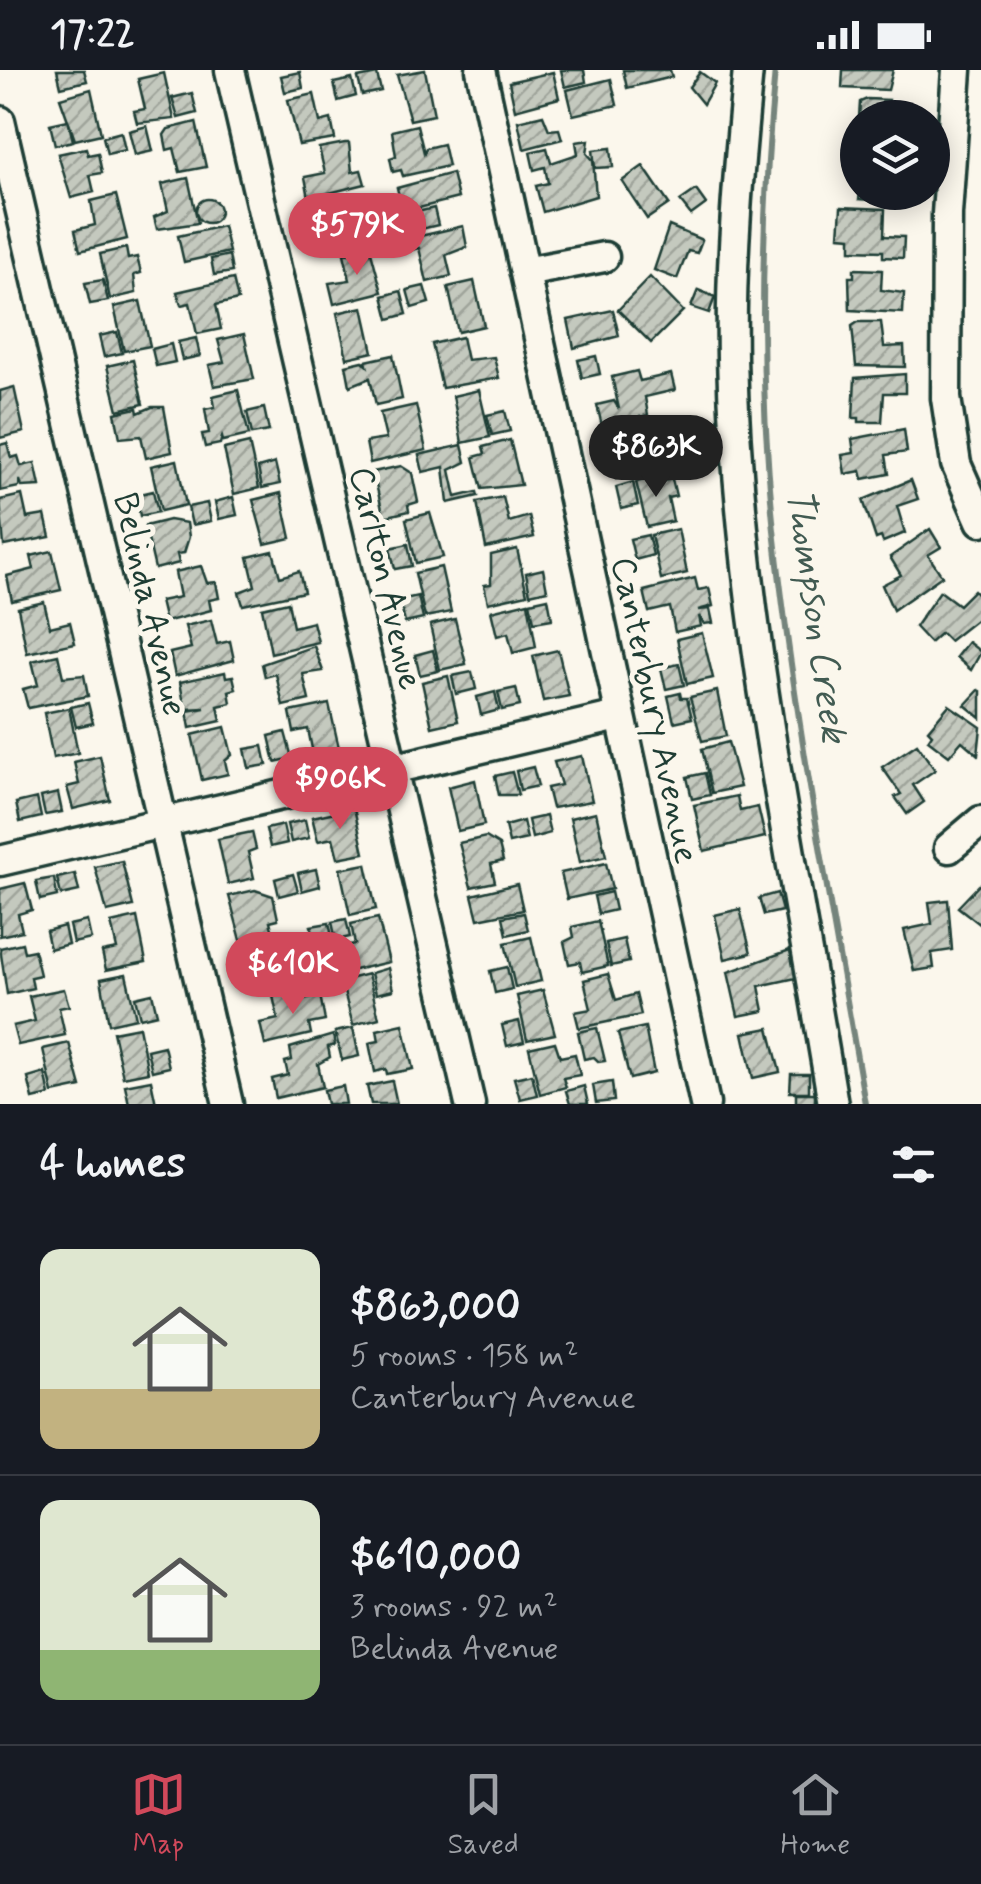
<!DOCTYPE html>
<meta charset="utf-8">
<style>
body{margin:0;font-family:Mynerve,sans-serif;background:#242831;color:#f1f3f6;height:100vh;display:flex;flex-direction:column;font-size:38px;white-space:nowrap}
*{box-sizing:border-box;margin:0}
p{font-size:32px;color:#9ea1a6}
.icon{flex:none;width:55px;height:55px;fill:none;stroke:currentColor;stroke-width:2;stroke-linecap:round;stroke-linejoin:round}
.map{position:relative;height:1034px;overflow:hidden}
.panel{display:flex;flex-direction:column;background:#171b24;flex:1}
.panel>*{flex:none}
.buttons{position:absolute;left:840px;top:30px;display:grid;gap:20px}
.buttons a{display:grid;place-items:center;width:110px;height:110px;border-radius:50%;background:#171b24;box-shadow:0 5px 25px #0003;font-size:50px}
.price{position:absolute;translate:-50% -85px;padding:0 22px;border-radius:35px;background:#d1495b;color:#fff;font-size:32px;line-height:65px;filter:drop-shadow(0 2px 5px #0008)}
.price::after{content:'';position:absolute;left:50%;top:60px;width:30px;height:22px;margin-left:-15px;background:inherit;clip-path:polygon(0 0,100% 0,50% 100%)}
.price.active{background:#222;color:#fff}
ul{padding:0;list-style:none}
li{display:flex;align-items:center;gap:30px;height:250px;padding:0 40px}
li+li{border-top:2px solid #363941}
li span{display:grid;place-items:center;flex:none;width:280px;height:200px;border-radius:20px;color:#555}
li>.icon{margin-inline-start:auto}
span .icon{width:120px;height:120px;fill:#fffc;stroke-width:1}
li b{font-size:42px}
h2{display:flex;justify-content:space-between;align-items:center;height:120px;padding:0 40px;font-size:42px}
.status{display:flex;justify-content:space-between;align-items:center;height:70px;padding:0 50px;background:#171b24;direction:ltr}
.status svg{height:28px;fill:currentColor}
.dock{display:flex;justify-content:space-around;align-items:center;height:140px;border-top:2px solid #363941;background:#171b24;font-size:28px;color:#9ea1a6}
.dock a{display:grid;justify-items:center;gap:5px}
.dock .active{color:#d1495b}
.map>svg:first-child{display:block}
</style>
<div class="status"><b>17:22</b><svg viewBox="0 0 49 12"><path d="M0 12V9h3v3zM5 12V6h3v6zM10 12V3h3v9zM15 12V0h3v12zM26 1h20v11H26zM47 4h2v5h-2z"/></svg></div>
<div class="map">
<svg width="981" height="1034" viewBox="0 0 981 1034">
<defs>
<pattern id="building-hatch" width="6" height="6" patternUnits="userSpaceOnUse" patternTransform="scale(2.5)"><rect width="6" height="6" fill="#c4c9be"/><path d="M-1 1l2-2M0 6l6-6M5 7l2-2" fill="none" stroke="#9fa49b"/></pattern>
</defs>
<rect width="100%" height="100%" fill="#fbf7ec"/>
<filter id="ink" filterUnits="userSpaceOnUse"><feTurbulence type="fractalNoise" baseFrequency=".01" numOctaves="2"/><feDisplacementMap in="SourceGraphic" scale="20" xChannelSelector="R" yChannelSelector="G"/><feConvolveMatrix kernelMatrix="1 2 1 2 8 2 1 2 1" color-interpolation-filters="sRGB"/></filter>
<g filter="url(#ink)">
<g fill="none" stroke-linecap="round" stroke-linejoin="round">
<path stroke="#74847b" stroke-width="6" d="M775,0C760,161 757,325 777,486C798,669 834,852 865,1034"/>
</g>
<g fill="url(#building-hatch)" stroke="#1f3d34" stroke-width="2.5">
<path d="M57,0H84L87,11L61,17Z"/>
<path d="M425,0L434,45L410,50L397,5Z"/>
<path d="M561,0H584L586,12L565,17Z"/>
<path d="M623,0H670L672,7L627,18Z"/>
<path d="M843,0H893L888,20L842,18Z"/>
<path d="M300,2L303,18L285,22L281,6Z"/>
<path d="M553,2L559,28L515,40L509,12Z"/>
<path d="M700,2L715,13L703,34L689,17Z"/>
<path d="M164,3L174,49L137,53L134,41L145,39L138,9Z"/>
<path d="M377,4L381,21L362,25L358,8Z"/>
<path d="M352,9L356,26L338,31L334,13Z"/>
<path d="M611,9L617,35L573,45L567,20Z"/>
<path d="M91,19L101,64L75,70L60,28Z"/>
<path d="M192,23L197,43L178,48L172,28Z"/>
<path d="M314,24L320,52L331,49L335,69L299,75L288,30Z"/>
<path d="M867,29L889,30L888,48H859L860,32Z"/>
<path d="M543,45L549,60L559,59L562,69L524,79L518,51Z"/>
<path d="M68,50L73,71L55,75L50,54Z"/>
<path d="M196,52L206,97L180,102L174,78L167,80L164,65L168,59Z"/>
<path d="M417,55L424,83L426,78L443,74L448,96L403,106L401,100L393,102L390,88L396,86L392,61Z"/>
<path d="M147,56L153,81L135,85L129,61Z"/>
<path d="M121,62L125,80L107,84L103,67Z"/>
<path d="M589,70L587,83L593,90L596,126L543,142L536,116L548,113L545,97L534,100L530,82L547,78L551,93L578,84L576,72Z"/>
<path d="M345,73H349L352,102L361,100L365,114L309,128L305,107L325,103L319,78Z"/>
<path d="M86,78L88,85L98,83L102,103L90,105L94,122L71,128L58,84Z"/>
<path d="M611,78L613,97L595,98L593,80Z"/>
<path d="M643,96L669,134L647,149L622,111Z"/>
<path d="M452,103L458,128L403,142L397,118Z"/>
<path d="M188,108L198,153L157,159L154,147L168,141L162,114Z"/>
<path d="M696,120L706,134L691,145L680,131Z"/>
<path d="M860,122H887L886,131L859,129Z"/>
<path d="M116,125L127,169L80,181L75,160L95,155L91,131Z"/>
<path d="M355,126L366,170L340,176L330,131Z"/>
<circle cx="208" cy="141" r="12"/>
<path d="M841,137L885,139L884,166L904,167L903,188L883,187V181L851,180V167L839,166Z"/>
<path d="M434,138L438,155L417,160L413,143Z"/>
<path d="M332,154L337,178L320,181L315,158Z"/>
<path d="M223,156L229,182L184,192L178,166Z"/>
<path d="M463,156L467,177L446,185L451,206L427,212L419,178L402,182L399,171Z"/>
<path d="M669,156L702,170L697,183L688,181L677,209L654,200Z"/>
<path d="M126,178L128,189L137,187L141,203L134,205L136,223L110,229L100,184Z"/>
<path d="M370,178L382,222L334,234L329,213L350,210L344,184Z"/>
<path d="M229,185L232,202L214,205L211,189Z"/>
<path d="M854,199L882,200L881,220L904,223L903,243L850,240L849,207H854Z"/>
<path d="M650,207L683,241L651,273L618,240Z"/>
<path d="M233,209L238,230L216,235L221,259L197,264L190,233L181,235L177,222Z"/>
<path d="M103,210L108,231L90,234L85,213Z"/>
<path d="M474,211L484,256L458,262L448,217Z"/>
<path d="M424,216L429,233L412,238L407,220Z"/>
<path d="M698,220L715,227L709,243L691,237Z"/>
<path d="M401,221L407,244L389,249L383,226Z"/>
<path d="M140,231L150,276L124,281L114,237Z"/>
<path d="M363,237L373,282L347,288L337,243Z"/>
<path d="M613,240L619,266L574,278L568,250Z"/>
<path d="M858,252H881L884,277L904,276L905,297L856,296L852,256Z"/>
<path d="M117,262L122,283L104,287L99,266Z"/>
<path d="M244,264L254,309L214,316L209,295L224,292L218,270Z"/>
<path d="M462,267L467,290L494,287L499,308L442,318L432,274Z"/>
<path d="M196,268L200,286L182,290L178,272Z"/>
<path d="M171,274L175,292L156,296L152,279Z"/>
<path d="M393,285L402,329L376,335L370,308L350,316L346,295L363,291L367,295L366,291Z"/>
<path d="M596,286L600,304L582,308L578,290Z"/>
<path d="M133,290L143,334L118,340L107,296Z"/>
<path d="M637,301L640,311L671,304L675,320L645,327L648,345L602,356L597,335L614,331L619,339L612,307Z"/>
<path d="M905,304V323H884L882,352H859V348H853L855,308Z"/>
<path d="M14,317L24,362L0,368V321Z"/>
<path d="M238,320L249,365L223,371L222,367L220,374L205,377L202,364L209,363L205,339L215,337L213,326Z"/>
<path d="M479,320L490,367L462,373L453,326Z"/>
<path d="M416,335L426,380L370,393L366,372L386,369L380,343Z"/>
<path d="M152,337H164L172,382L146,388L141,366L120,368L115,343L137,338L138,343Z"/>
<path d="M264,338L269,361L252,364L247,342Z"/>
<path d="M505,341L510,361L492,365L487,345Z"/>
<path d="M650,353L663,397L616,409L611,388L628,384L631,394H635L626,359Z"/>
<path d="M904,359L907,382L886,385L889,404L863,409L861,401L845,404L842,385L854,383L852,369Z"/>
<path d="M510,370L521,415L482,419L474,387L485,384L483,377Z"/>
<path d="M7,373L11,388L18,386L21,396L35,393L40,416L22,417L20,410L19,417L0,421V375Z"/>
<path d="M249,373L259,418L234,424L224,379Z"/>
<path d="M462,375L466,392L450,400L456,427L477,422L478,426L448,433L444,397L423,402L419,385Z"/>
<path d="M177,390L186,435L161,441L151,396Z"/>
<path d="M275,393L280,414L262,418L258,398Z"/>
<path d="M401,396L412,403L418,432L408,435L409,441L384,447L373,402Z"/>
<path d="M663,406L664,411L672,409L676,426L668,428L673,451L647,457L636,412Z"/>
<path d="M911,410L918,429L897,436L905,463L883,472L881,467L876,469L863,430Z"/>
<path d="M633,412L638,435L621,439L616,417Z"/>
<path d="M153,421L158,442L140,446L136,425Z"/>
<path d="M281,423L291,468L265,474L253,430Z"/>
<path d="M22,425L27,448L45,445L50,467L4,476L0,430Z"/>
<path d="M233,427L237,445L219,449L215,432Z"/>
<path d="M503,427L509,452L529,446L534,467L486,478L477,432Z"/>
<path d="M207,433L211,451L192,455L188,437Z"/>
<path d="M430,443L443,487L416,493L406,449Z"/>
<path d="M169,450L187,453L189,467L184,483L177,484L179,493L155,499L145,456Z"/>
<path d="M678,459L687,503L661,509L651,465Z"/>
<path d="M930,459L941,477L928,485L942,506L893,540L882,515L901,505L890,487Z"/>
<path d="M648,465L653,485L635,490L630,469Z"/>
<path d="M408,474L412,496L395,499L390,478Z"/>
<path d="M517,479L527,524L488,533L484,515L491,514V485Z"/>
<path d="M52,481L61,520L12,531L7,506L34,499L31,486Z"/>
<path d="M273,481L280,507L299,501L304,522L243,535L239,522L255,516L248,487Z"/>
<path d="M201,496L207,513L216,512L219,528L209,530L211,540L165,552L160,531L180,527L175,502Z"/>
<path d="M441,497L451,542L425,547L415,503Z"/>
<path d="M543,499L547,520L530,524L526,503Z"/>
<path d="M695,508L698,520L709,518L713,536L698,540L710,539L713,553L704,554L699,546L701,556L675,562L670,537L649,542L644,521Z"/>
<path d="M974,520L981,528V546L949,571L941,563L930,573L915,557L940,521L959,535Z"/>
<path d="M418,526L423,549L405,553L400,530Z"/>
<path d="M548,528L552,549L534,552L530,532Z"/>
<path d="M44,532L50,557L70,552L75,573L27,583L18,538Z"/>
<path d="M288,532L293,557L313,552L318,572L271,583L262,538Z"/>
<path d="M528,532L536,577L513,583L508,563L497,566L491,541Z"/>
<path d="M455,549L466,594L440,600L430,555Z"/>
<path d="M211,550L217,574L230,571L234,590L175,606L170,583L191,578L185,556Z"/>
<path d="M702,563L713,608L687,614L677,569Z"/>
<path d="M968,572L981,582L971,600L956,587Z"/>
<path d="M314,576L323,601L303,604L309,630L283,636L276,604L265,607L262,594Z"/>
<path d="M433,580L438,601L420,605L415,585Z"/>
<path d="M558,580L569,626L543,631L533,586Z"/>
<path d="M58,585L63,607L84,605L88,626L28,638L23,619L38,615L32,591Z"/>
<path d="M679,594L684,615L666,619L661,598Z"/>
<path d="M225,602L226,607L233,606L236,619L229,621L231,633L218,636L221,651L190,658L187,641L205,638L185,639L180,612Z"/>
<path d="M472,602L476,619L456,624L452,606Z"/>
<path d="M448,606L458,651L432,657L422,612Z"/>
<path d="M516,618L520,636L502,640L498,622Z"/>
<path d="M979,620L981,621V648L965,635Z"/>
<path d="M717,621L726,666L702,671L690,627Z"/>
<path d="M495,622L499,640L481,645L477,627Z"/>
<path d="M680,623L681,628H687L692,648L674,652L668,626Z"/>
<path d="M88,633L93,653L76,657L71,637Z"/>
<path d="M329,634L339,678L313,684L308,659L294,662L290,642Z"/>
<path d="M949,635L981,657L978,685L962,671L949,686L928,670L932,664L928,660Z"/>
<path d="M69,638L78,683L53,688L44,643Z"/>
<path d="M225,657L232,685L225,691L228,704L202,710L192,665Z"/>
<path d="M285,662L292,688L275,692L269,666Z"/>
<path d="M728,672L740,717L712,723L702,679Z"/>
<path d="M917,674L935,700L913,715L924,732L907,744L895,727L901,724L882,697Z"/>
<path d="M263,676L267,695L249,698L245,679Z"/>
<path d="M100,686L110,730L73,739L67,717L79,714L74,692Z"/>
<path d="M582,686L592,731L552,738L547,718L561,715L554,692Z"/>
<path d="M533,697L538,716L520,720L516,701Z"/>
<path d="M512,702L518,725H499L495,706Z"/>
<path d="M705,703L710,725L692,729L687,707Z"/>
<path d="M475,710L484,755L458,761L448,717Z"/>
<path d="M58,723L62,742L45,745L41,727Z"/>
<path d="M737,726L740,741L758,737L765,767L704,781L694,735Z"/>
<path d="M37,728L41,747L20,752L16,733Z"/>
<path d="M354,738L364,783L338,788L333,768L318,771L312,747Z"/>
<path d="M596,742L606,786L580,792L570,748Z"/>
<path d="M546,746L550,763L532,768L528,750Z"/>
<path d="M305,750L309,768L291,772L287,754Z"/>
<path d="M523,751L527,769L509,773L505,756Z"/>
<path d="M283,755L287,773L270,777L266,759Z"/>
<path d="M252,762L256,779L248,782L254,808L228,814L218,769Z"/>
<path d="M486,767L499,775L503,791L491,794L495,812L471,817L459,773Z"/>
<path d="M122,791L133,836L107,842L95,797Z"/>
<path d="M606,793L612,819L567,829L561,803Z"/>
<path d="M366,794L376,839L350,845L340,799Z"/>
<path d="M316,799L320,816L302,821L298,803Z"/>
<path d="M75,804L79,821L61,825L57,808Z"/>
<path d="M293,804L298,821L279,826L275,809Z"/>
<path d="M54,808L57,826L40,830L36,811Z"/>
<path d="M25,813L32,840L18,844L22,861L0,866V819Z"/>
<path d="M981,813V855L958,837Z"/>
<path d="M517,814L523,840L478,849L472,825Z"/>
<path d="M255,820L273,826L278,849L270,851L273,863L241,870L229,826Z"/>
<path d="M611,822L615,840L598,844L594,826Z"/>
<path d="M777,823L782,841L764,845L759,828Z"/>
<path d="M948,830L952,880L932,883L934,898L914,901L904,860L932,854L929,832Z"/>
<path d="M740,839L751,883L725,889L715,845Z"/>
<path d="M524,843L528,860L507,865L503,847Z"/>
<path d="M137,847L146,892L106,900L102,882L117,879L111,853Z"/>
<path d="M378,848L389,892L350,901L344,876L355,874L351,854Z"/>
<path d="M346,849L350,867L336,870L332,852Z"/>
<path d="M87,851L91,869L73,873L69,855Z"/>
<path d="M598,851L608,896L582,902L580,892L569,894L564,872L574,867L572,857Z"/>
<path d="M329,853L333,871L340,870L342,879L335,881L337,888L321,890L311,856Z"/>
<path d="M64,856L68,874L50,879L46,861Z"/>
<path d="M287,867H296L299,879L290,881L293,893L248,901L243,877Z"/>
<path d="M531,867L541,911L515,917L505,873Z"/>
<path d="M624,869L629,892L611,896L606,873Z"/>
<path d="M22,873L24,882L34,880L40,905L31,907L33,918L7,924L0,878Z"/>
<path d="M790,880L796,908L759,916L764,941L738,946L728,902Z"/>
<circle cx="286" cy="906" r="12"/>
<path d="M507,897L512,919L495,923L490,901Z"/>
<path d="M388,898L393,920L376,924L371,903Z"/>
<path d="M126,904L136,948L109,954L101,909Z"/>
<path d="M368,904L379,948L353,955L341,911Z"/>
<path d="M608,904L616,930L636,924L641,945L579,958L575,942L591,939L584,910Z"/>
<path d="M64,919L69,936L59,938L65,965L18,975L13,956L35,951L29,926Z"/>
<path d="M300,920L303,929L320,925L325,951L309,954L311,964L265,975L260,953L278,949L273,926Z"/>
<path d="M543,920L555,964L527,970L517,926Z"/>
<path d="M152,923L157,944L140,948L135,927Z"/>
<path d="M519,951L524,972L507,976L502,955Z"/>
<path d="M403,954L413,999L387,1004L386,999L375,1002L369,973L379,971L377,960Z"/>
<path d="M139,957L148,1002L123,1007L113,962Z"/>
<path d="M645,957L654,1003L630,1009L618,963Z"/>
<path d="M353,958L359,986L342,990L335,962Z"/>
<path d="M597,958L605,991L599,992L594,987L584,989L578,962Z"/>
<path d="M769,958L780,1002L753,1008L743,963Z"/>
<path d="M333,965L335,975L328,977L330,987L318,994L323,1017L276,1028L272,1009L288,1005L285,992L292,990L290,978Z"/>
<path d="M555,972L560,987L575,984L580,1005L563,1008L566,1017L540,1024L529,978Z"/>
<path d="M69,973L81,1017L53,1023L43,979Z"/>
<path d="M164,976L169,997L152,1001L147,980Z"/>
<path d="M45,1003L50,1025L33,1029L28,1008Z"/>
<path d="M532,1004L537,1025L520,1029L514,1008Z"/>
<path d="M791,1004H809V1022H790Z"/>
<path d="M151,1010L156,1034H129L125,1015Z"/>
<path d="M392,1011L397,1034H371L367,1016Z"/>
<path d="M612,1012L614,1031L596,1033L593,1015Z"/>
<path d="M343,1016L346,1034H327L324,1020Z"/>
<path d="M584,1016L588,1034H570L566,1021Z"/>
<rect x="796" y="1023" width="19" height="11"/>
</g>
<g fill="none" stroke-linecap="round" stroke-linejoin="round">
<g stroke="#1f3d34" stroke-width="35">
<g id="minor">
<path d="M230,0L470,1034"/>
<path d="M481,0L705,1034"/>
<path d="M748,0C739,95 730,193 732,288C738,539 793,788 833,1034"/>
<path d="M957,0L947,144L946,328L956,394L981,451"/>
<path d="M0,51L228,1034"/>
<path d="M525,202L604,187"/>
<path d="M949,778L981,751"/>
<path d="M0,791L618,646"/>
</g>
</g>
<use href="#minor" stroke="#fbf7ec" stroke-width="28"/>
</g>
</g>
<g text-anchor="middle" stroke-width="10" stroke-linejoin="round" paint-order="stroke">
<g font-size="35" fill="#1f3d34" stroke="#fbf7ec">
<text transform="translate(387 508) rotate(77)" y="12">Carlton Avenue</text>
<text transform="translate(151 534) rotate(77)" y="12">Belinda Avenue</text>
<text transform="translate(656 640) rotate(78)" y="12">Canterbury Avenue</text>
</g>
<g font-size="38" font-style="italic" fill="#425b52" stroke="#fbf7ec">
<text transform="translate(818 545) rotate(82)" y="13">Thompson Creek</text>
</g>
</g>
</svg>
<div class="buttons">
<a><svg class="icon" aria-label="layers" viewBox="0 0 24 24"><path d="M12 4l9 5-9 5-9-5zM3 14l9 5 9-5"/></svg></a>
</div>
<b class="price" style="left:357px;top:208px">$579K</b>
<b class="price active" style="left:656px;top:430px">$863K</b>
<b class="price" style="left:340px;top:762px">$906K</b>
<b class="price" style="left:293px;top:947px">$610K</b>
</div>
<section class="panel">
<h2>4 homes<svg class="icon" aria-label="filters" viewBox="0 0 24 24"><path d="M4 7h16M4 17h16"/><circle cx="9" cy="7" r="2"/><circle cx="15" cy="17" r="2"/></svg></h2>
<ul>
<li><span style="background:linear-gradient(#dfe7d0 70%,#c2b280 0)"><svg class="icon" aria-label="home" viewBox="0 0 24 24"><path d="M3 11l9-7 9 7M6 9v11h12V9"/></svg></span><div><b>$863,000</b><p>5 rooms · 158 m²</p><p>Canterbury Avenue</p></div></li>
<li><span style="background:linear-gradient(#dfe7d0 75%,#8fb573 0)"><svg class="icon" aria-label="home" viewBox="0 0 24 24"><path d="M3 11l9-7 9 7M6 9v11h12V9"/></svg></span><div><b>$610,000</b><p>3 rooms · 92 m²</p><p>Belinda Avenue</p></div></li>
</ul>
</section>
<nav class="dock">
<a class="active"><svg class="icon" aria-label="map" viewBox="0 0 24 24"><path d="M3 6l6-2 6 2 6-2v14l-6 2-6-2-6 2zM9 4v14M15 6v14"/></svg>Map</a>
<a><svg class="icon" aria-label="saved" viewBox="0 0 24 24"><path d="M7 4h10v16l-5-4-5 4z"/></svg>Saved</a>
<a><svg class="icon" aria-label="home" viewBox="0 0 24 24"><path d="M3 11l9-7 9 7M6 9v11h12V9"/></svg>Home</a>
</nav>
